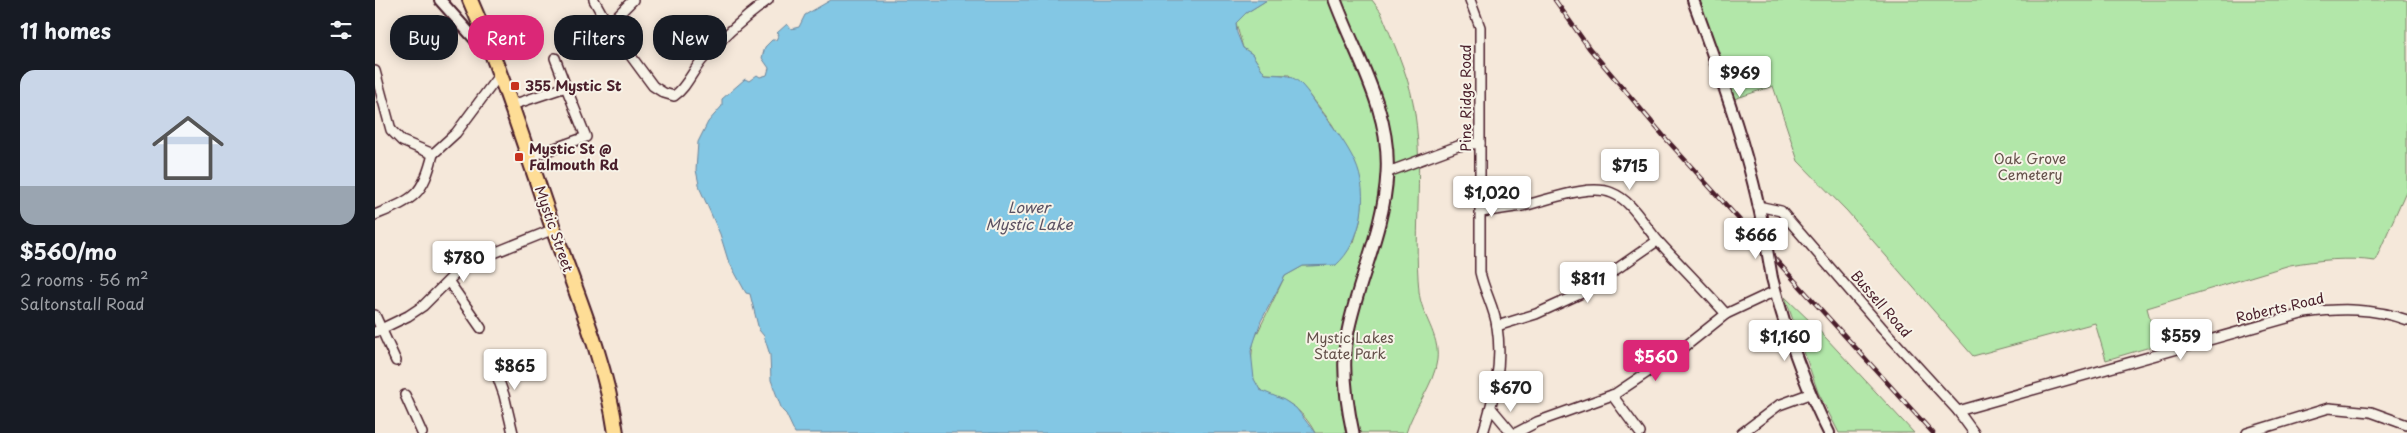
<!DOCTYPE html>
<meta charset="utf-8">
<style>
body{margin:0;font-family:"Playpen Sans",sans-serif;background:#20242c;color:#f1f3f6;height:100vh;display:flex;flex-direction:column;font-size:19px;white-space:nowrap}
*{box-sizing:border-box;margin:0}
p{font-size:16px;color:#9ea1a6}
.icon{flex:none;width:28px;height:28px;fill:none;stroke:currentColor;stroke-width:2;stroke-linecap:round;stroke-linejoin:round}
.map{position:relative;flex:1;overflow:hidden}
.panel{display:flex;flex-direction:column;background:#171b24;width:375px}
.panel>*{flex:none}
.guide{position:absolute;left:15px;top:15px;width:475px;height:45px;display:flex;gap:10px}
.price{position:absolute;translate:-50% -42px;padding:0 11px;border-radius:5px;background:#fff;color:#222;font-size:16px;line-height:32px;filter:drop-shadow(0 1px 2px #0008)}
.price::after{content:'';position:absolute;left:50%;top:30px;width:15px;height:11px;margin-left:-8px;background:inherit;clip-path:polygon(0 0,100% 0,50% 100%)}
.price.active{background:#db2777;color:#fff}
ul{padding:0;list-style:none}
li{display:grid;align-content:center;gap:10px;height:265px;padding:0 20px}
li span{display:grid;place-items:center;height:155px;border-radius:15px;color:#555}
li>.icon{margin-inline-start:auto}
span .icon{width:90px;height:90px;fill:#fffc;stroke-width:1}
li b{font-size:21px}
h2{display:flex;justify-content:space-between;align-items:center;height:60px;padding:0 20px;font-size:21px}
.tag{padding:0 18px;border-radius:20px;background:#171b24;box-shadow:0 2px 12px #0003;font-size:18px;line-height:45px}
.tag.active{background:#db2777;color:#fff}
main{display:flex;flex:1;min-height:0}
.map>svg:first-child{display:block}
</style>
<main>
<section class="panel">
<h2>11 homes<svg class="icon" aria-label="filters" viewBox="0 0 24 24"><path d="M4 7h16M4 17h16"/><circle cx="9" cy="7" r="2"/><circle cx="15" cy="17" r="2"/></svg></h2>
<ul>
<li><span style="background:linear-gradient(#c9d6e8 75%,#9aa5b1 0)"><svg class="icon" aria-label="home" viewBox="0 0 24 24"><path d="M3 11l9-7 9 7M6 9v11h12V9"/></svg></span><div><b>$560/mo</b><p>2 rooms · 56 m²</p><p>Saltonstall Road</p></div></li>
</ul>
</section>
<div class="map">
<svg width="2032" height="433" viewBox="0 0 2032 433">
<rect width="100%" height="100%" fill="#f5e8da"/>
<filter id="ink" filterUnits="userSpaceOnUse"><feTurbulence type="fractalNoise" baseFrequency=".02" numOctaves="2"/><feDisplacementMap in="SourceGraphic" scale="10" xChannelSelector="R" yChannelSelector="G"/><feConvolveMatrix kernelMatrix="1 2 1 2 8 2 1 2 1" color-interpolation-filters="sRGB"/></filter>
<g filter="url(#ink)">
<g fill="#b2e7a9" stroke="#7e836a">
<path d="M892,0H997L1006,12C1017,40 1032,71 1038,102C1050,164 1038,228 1044,291C1046,316 1065,334 1062,360C1059,386 1038,408 1031,433H940C934,420 921,406 908,400C902,396 892,396 887,391C873,380 876,355 879,340L910,276L928,266L961,265L979,242L985,222L987,206L980,163L957,124L932,91L914,75L890,74L877,54L868,48L861,23L871,13Z"/>
<path d="M1324,0H2032V189L2000,261C1972,257 1943,260 1915,265L1772,308L1782,345L1731,360L1720,323L1598,356L1472,211L1423,161L1398,86L1359,99Z"/>
<path d="M1410,297L1438,324L1539,433H1464L1443,392Z"/>
</g>
<path fill="#83c7e4" stroke="#6c849a" d="M456,0H892L871,13L861,23L862,33L868,48L877,54L890,74C897,75 910,74 916,77C928,82 936,97 944,108C957,125 971,143 980,162C995,194 987,242 961,265L928,266L910,276L886,321L876,351L879,379L885,390L909,400L921,408L940,433H420L411,414L407,410L396,380L395,355L389,336L384,330L375,294L371,293L353,260L345,234L325,189L321,170L323,142L333,122L347,106V99L370,79L374,81L382,75L385,77L392,75L394,68L387,58L390,47L397,40H401L404,34L402,33L412,24L416,29L424,27L430,15Z"/>
<g fill="none" stroke-linecap="round" stroke-linejoin="round">
<g stroke="#4a1f2b" stroke-width="12">
<g id="minor">
<path d="M219,0L233,25L278,86L289,93L299,96C311,88 317,72 327,60C347,37 369,18 393,0"/>
<path d="M1095,0L1105,27V272C1109,291 1120,309 1122,327C1128,364 1119,398 1108,433"/>
<path d="M233,25L258,0"/>
<path d="M180,58L191,87"/>
<path d="M0,71L16,130L27,141L58,154L81,133L125,74"/>
<path d="M137,105L191,87L211,137L155,157"/>
<path d="M1013,172L1083,146L1105,143"/>
<path d="M1383,206L1406,211L1509,330L1583,411L1599,433"/>
<path d="M1106,212C1119,210 1133,208 1147,206C1171,201 1214,183 1237,193C1258,201 1269,226 1284,242C1306,266 1329,289 1351,314"/>
<path d="M0,215C39,199 48,196 58,154"/>
<path d="M74,282L106,328"/>
<path d="M0,315L21,361"/>
<path d="M1122,326L1161,314L1207,293L1282,241"/>
<path d="M0,332L33,316L48,306L89,265L179,229"/>
<path d="M115,356L129,395L138,433"/>
<path d="M30,395L47,433"/>
<path d="M1237,395L1265,433"/>
<path d="M1116,408L1137,433"/>
<path d="M1583,411L1930,313C1965,308 1998,308 2032,320"/>
<path d="M1141,433L1162,422L1240,394L1307,349L1351,314L1400,291"/>
<path d="M1367,433L1404,405L1434,394"/>
<path d="M1872,433L1954,408L1996,412L2032,425"/>
</g>
</g>
<g stroke="#4a1f2b" stroke-width="14">
<g id="tertiary">
<path d="M65,0L105,45L117,53"/>
<path d="M1318,0C1346,77 1376,157 1390,238"/>
<path d="M1397,278C1411,332 1429,384 1454,433"/>
</g>
</g>
<g stroke="#4a1f2b" stroke-width="15">
<path id="secondary" d="M960,0C981,57 1016,111 1012,173C1009,230 984,277 973,331C966,364 971,401 978,433"/>
</g>
<g stroke="#4a1f2b" stroke-width="18">
<path id="trunk" d="M95,0C128,75 152,153 179,231C203,297 231,363 241,433"/>
</g>
<use href="#minor" stroke="#f7f3e8" stroke-width="9"/>
<use href="#tertiary" stroke="#f7f3e8" stroke-width="10"/>
<use href="#secondary" stroke="#f7f3e8" stroke-width="11"/>
<use href="#trunk" stroke="#fedd96" stroke-width="14"/>
<g stroke="#4a1f2b" stroke-width="4.5">
<path id="rail" d="M1180,0L1214,48L1292,140L1558,433"/>
</g>
<use href="#rail" stroke="#f7f3e8" stroke-width="2.5" stroke-dasharray="8" stroke-linecap="butt"/>
<g stroke="#4a1f2b" stroke-width="14" stroke-linecap="butt">
<path id="tertiary-bridge" d="M1390,238L1397,278"/>
</g>
<use href="#tertiary-bridge" stroke="#f7f3e8" stroke-width="10"/>
</g>
</g>
<g fill="#c8321e" stroke="#f7f3e8" stroke-width="2">
<rect x="135" y="81" width="10" height="10" rx="2.5"/>
<rect x="139" y="152" width="10" height="10" rx="2.5"/>
</g>
<g text-anchor="middle" stroke-width="4" stroke-linejoin="round" paint-order="stroke">
<g font-size="14" font-weight="bold" fill="#4a1f2b" stroke="#f7f3e8" text-anchor="start">
<text x="150" y="91">355 Mystic St</text>
<text x="154" y="154">Mystic St @<tspan x="154" dy="16">Falmouth Rd</tspan></text>
</g>
<g font-size="14" fill="#4a1f2b" stroke="#f7f3e8">
<text transform="translate(1091 98) rotate(-90)" y="5">Pine Ridge Road</text>
<text transform="translate(179 229) rotate(71)" y="5">Mystic Street</text>
<text transform="translate(1506 304) rotate(49)" y="5">Bussell Road</text>
<text transform="translate(1905 308) rotate(-13)" y="5">Roberts Road</text>
</g>
<g font-size="14" fill="#64514a" stroke="#f7f3e8">
<text x="1655" y="164">Oak Grove<tspan x="1655" dy="16">Cemetery</tspan></text>
<text x="975" y="343">Mystic Lakes<tspan x="975" dy="16">State Park</tspan></text>
</g>
<g font-size="15" font-style="italic" fill="#5b5162" stroke="#f7f3e8">
<text x="654" y="213">Lower<tspan x="654" dy="17">Mystic Lake</tspan></text>
</g>
</g>
</svg>
<b class="price" style="left:1365px;top:98px">$969</b>
<b class="price" style="left:1255px;top:191px">$715</b>
<b class="price" style="left:1117px;top:218px">$1,020</b>
<b class="price" style="left:1381px;top:260px">$666</b>
<b class="price" style="left:89px;top:283px">$780</b>
<b class="price" style="left:1213px;top:304px">$811</b>
<b class="price" style="left:1806px;top:361px">$559</b>
<b class="price" style="left:1410px;top:362px">$1,160</b>
<b class="price active" style="left:1281px;top:382px">$560</b>
<b class="price" style="left:140px;top:391px">$865</b>
<b class="price" style="left:1136px;top:413px">$670</b>
<div class="guide">
<a class="tag">Buy</a>
<a class="tag active">Rent</a>
<a class="tag">Filters</a>
<a class="tag">New</a>
</div>
</div>
</main>
